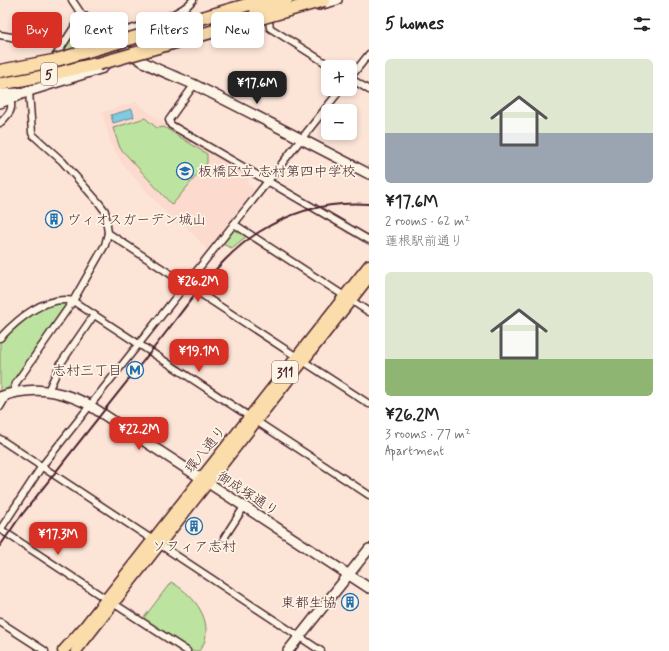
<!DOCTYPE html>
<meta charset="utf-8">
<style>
body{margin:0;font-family:Mynerve,"Klee One",sans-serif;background:#f2f2f2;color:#222;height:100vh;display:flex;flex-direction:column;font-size:15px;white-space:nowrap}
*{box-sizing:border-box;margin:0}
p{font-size:13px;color:#767676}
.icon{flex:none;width:22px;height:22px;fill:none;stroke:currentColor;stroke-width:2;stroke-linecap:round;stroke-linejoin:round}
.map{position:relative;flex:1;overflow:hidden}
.side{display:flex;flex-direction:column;background:#fff;width:300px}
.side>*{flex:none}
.hud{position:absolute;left:12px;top:12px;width:297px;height:36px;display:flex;gap:8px}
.controls{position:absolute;left:321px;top:60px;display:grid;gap:8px}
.controls a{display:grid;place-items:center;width:36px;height:36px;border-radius:6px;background:#fff;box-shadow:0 2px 6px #0003;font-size:20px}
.price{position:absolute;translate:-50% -34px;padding:0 9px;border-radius:8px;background:#d93025;color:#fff;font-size:13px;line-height:26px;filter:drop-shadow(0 1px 2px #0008)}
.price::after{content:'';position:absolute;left:50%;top:24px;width:12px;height:9px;margin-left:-6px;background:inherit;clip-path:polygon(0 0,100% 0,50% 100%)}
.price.current{background:#222;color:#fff}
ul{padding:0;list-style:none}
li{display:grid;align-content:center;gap:8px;height:212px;padding:0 16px}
li span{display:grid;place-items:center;height:124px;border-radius:6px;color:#555}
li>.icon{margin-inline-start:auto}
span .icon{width:72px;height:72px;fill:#fffc;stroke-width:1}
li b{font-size:17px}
h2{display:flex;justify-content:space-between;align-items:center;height:48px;padding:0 16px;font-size:17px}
.chip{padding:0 14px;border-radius:6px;background:#fff;box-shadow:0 2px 6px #0003;font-size:14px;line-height:36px}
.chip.current{background:#d93025;color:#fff}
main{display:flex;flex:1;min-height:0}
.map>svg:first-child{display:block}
</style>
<main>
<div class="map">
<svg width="369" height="651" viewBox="0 0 369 651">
<rect width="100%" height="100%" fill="#fce5d7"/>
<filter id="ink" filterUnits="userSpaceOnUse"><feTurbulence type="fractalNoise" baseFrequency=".025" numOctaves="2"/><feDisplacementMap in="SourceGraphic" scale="8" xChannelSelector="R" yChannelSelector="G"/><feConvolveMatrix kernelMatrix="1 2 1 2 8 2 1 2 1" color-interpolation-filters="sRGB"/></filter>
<g filter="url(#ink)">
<path fill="#fcdacd" d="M136,102L168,127L251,176L247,183L255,190L207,249L182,222L177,225L123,165L111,144L102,112Z"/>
<g fill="#bce39f" stroke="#838165">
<path d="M88,20L100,25L110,34V36L90,43L88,47L82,49L66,50L64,49L82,22Z"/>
<path d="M145,118L157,128L164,127L207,154V163L172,205L120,148L113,128Z"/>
<path d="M234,224L249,234L232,248L219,243Z"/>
<path d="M67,302L68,304L8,388L0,391V341C19,323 39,304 67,302Z"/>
<path d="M171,582C191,593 211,615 205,640C204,644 201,648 199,651H191L143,619Z"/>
</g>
<path fill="#80cbe0" stroke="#6a8698" d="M132,109L134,117L113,123L111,115Z"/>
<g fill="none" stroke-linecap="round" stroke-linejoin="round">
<g stroke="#4a1f2b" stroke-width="9">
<g id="street">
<path d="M72,0L82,15L102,23L116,36"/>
<path d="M268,15L270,28L332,67"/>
<path d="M114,34C136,27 180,17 193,0"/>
<path d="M0,35L62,46"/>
<path d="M55,57L82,15"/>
<path d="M350,78L369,54"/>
<path d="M350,78L369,90"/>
<path d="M194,85L169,120L171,125L369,240"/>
<path d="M0,123C8,115 14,110 10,99"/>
<path d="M234,224L369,312"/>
<path d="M108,233L297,357"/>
<path d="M0,338C18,319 45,295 73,301L369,495"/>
<path d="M303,361L369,404"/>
<path d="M48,391L61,363L94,315"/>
<path d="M13,393L16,383L73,301L105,245L108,233L105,211L99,203L62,161L33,135L32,133L29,91"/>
<path d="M0,407L7,395"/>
<path d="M0,439L321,651"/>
<path d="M0,529L106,599"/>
<path d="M0,530L42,466L341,89"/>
<path d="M224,538L242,510"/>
<path d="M113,603L187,651"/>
<path d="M0,622L45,651"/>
</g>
</g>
<g stroke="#4a1f2b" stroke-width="12">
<g id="secondary">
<path d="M319,5L337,0"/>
<path d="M119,42C138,65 169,73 195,85C253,114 311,144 369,174"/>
<path d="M0,94L19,93"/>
<path d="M0,103L29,91L103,68"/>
<path d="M0,397C31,386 56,389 86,403L369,588"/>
<path d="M288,651L369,549"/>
</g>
</g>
<g stroke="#4a1f2b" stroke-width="13">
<g id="primary">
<path d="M63,651L85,626L369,265"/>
<path d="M76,651L369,277"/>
</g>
</g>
<g stroke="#4a1f2b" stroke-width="15">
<path id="highway" d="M0,84L98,64"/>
</g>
<use href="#street" stroke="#fcf5e5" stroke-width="6"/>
<use href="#secondary" stroke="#fcf5e5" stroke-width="9"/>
<use href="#primary" stroke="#fbddab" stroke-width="10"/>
<use href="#highway" stroke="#fbddab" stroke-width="12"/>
<path stroke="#4a1f2b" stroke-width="2" d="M0,546L17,521C64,461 112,400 160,340C190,302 218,258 259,232C292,211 330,201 369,204"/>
<g stroke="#4a1f2b" stroke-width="15" stroke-linecap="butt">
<g id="highway-bridge">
<path d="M256,9L286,0"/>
<path d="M98,64L324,0"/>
<path d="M0,71L53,61L264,0"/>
</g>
</g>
<use href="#highway-bridge" stroke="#fbddab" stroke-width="12"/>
</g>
</g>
<defs>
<g id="school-ring" transform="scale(0.9)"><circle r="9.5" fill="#fcf5e5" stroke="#1f6fb2" stroke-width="1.5"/><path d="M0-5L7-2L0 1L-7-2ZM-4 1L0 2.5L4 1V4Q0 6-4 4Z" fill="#1f6fb2"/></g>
<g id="building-ring" transform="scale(0.9)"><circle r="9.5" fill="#fcf5e5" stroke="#1f6fb2" stroke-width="1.5"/><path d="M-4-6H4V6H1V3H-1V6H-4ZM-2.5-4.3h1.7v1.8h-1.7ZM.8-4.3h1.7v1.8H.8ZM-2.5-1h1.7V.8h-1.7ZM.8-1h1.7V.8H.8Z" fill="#1f6fb2"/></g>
<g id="metro-ring" transform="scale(0.9)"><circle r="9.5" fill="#fcf5e5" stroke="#1f6fb2" stroke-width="1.5"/><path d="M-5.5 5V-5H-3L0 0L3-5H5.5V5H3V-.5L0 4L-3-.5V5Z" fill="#1f6fb2"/></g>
</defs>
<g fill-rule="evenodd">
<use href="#school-ring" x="185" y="171"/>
<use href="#building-ring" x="54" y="219"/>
<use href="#metro-ring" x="135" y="370"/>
<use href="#building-ring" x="194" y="526"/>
<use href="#building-ring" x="350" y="602"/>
</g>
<g text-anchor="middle" stroke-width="3.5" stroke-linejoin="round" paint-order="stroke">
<g fill="#fcf5e5" stroke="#7f5f63" stroke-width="1">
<rect x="41" y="63" width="16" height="22" rx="3"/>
<rect x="272" y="361" width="26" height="22" rx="3"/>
</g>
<g font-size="13" font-weight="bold" fill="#4a1f2b">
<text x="49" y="79">5</text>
<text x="285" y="377">311</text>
</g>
<g font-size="14" fill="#4a1f2b" stroke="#fcf5e5" text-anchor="start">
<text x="198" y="176">板橋区立 志村第四中学校</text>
<text x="67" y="224">ヴィオスガーデン城山</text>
<text x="122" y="375" text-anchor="end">志村三丁目</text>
<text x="194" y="551" text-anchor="middle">ソフィア志村</text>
<text x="337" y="607" text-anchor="end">東都生協</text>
</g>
<g font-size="14" fill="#4a1f2b" stroke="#fcf5e5">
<text transform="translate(205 449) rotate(-51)" y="5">環八通り</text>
<text transform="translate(248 493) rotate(33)" y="5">御成塚通り</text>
</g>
</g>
</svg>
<div class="controls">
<a>+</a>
<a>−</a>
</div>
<b class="price current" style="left:257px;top:105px">¥17.6M</b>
<b class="price" style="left:198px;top:303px">¥26.2M</b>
<b class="price" style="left:199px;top:373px">¥19.1M</b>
<b class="price" style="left:139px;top:451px">¥22.2M</b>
<b class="price" style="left:58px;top:556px">¥17.3M</b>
<div class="hud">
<a class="chip current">Buy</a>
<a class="chip">Rent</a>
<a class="chip">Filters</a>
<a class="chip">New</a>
</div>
</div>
<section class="side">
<h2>5 homes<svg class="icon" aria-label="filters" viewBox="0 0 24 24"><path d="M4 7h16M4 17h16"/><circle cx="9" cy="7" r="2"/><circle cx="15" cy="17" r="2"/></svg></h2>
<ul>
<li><span style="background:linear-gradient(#dfe7d0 60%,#9aa5b1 0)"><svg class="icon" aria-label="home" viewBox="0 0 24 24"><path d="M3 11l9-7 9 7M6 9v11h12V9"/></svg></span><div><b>¥17.6M</b><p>2 rooms · 62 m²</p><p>蓮根駅前通り</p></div></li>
<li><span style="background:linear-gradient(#dfe7d0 70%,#8fb573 0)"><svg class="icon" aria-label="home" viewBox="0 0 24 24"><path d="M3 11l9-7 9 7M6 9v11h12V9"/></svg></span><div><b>¥26.2M</b><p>3 rooms · 77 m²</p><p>Apartment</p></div></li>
</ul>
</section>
</main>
